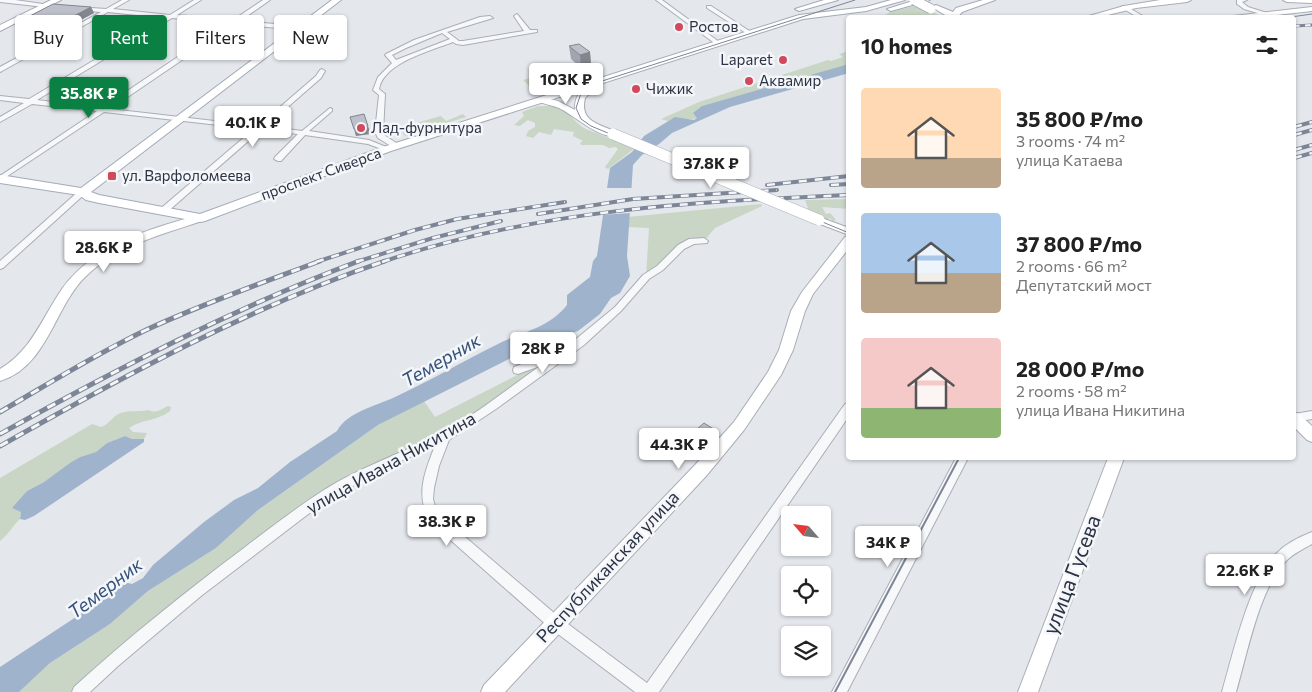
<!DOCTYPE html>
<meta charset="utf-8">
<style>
body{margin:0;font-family:Commissioner,sans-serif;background:#f6f6f6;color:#222;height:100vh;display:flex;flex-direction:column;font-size:19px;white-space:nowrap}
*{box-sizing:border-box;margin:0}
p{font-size:16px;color:#767676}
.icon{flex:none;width:28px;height:28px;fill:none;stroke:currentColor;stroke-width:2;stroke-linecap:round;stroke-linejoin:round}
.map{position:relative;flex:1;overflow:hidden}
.details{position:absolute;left:846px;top:15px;width:450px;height:445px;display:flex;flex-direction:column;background:#fff;border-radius:5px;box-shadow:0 1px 4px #0004}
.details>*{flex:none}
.guide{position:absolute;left:15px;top:15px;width:475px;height:45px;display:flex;gap:10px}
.needle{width:32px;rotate:298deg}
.buttons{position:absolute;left:781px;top:506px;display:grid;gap:10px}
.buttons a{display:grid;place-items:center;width:50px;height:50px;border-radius:5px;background:#fff;box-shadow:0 1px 4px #0004;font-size:25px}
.price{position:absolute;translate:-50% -42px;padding:0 11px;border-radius:5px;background:#fff;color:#222;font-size:16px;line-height:32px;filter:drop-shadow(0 1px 2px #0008)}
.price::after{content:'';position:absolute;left:50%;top:30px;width:15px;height:11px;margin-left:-8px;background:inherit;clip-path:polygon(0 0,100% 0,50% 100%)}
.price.active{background:#0b8043;color:#fff}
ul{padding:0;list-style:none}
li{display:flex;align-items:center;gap:15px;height:125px;padding:0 15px}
li span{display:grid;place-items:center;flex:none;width:140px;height:100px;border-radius:5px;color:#555}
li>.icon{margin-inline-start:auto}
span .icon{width:60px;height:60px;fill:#fffc;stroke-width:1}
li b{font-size:21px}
h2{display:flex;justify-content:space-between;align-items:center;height:60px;padding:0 15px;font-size:21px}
.pill{padding:0 18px;border-radius:5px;background:#fff;box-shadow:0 1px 4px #0004;font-size:18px;line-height:45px}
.pill.active{background:#0b8043;color:#fff}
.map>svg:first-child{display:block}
</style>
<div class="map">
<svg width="1312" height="692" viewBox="0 0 1312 692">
<rect width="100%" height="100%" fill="#e4e7ec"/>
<g fill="#c9d6c5">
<path d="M918,5L943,17L880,18L890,12Z"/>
<path d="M849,51V64L846,66L702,106L698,118C687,122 678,115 668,121L661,119L699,102L828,60L831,61L843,57L839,54Z"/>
<path d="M552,72L562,81L533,89L523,80Z"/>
<path d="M538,106C543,107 549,105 554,106C568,109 574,123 586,129C602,135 619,142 635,148L608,169L605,167L618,149L616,147L609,148L603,145H581L580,143L583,141L573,136L574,132L554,129L551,135L539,132L533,138L526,136L528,131L535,127V123L528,120L520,126L514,125L524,116L522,112Z"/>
<path d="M463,114L466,117L405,136L401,130L389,133L388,131L441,116L446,121Z"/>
<path d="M849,199V209L822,207L826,214L830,213L836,220L833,221L830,218L826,220L807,210L808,208L805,200Z"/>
<path d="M761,204L762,206L715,228L704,241H692L646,277L649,228L628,227V217Z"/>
<path d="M553,359L492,406L329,493L79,692H19L50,663L110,624L148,591L216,548L258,510L378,425L424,401L435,417L521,373Z"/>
<path d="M168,406L171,407L170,411C158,421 142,419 129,428L133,432L147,433L144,439H132L125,436L107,443L96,452L80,457L44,482L27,491L18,509L21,512L20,519C13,525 9,534 0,541V478L92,424L101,427C110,424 112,416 121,413C130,410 140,412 149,410C156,414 162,409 168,406Z"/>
</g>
<g fill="#9fb4cc">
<path d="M849,64V73L730,107L672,133L659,144L642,155L633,165L627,256L630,276L620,293L611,298L600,314L578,331L546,342L509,359L378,425L258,510L216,548L148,591L110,624L50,663L19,692H0V667L79,615L124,582L132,584L143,578L153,565L204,522L234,500L258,488L290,462L337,431C347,412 376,406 395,397C430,381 463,361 498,344C523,331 548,329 567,305V295L590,277L593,261L597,256L610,168L632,152L644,136L675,117L694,120L697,118L693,113L702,106Z"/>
<path d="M125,436L132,439H144V442L34,516L25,520L20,519L21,512L12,508L27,491L44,482L70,463L80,457L96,452L107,443Z"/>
</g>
<path fill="#e4e7ec" d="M605,188H633L631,213L600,215Z"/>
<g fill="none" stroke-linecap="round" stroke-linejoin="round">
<g stroke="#a9aeb7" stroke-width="2">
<g id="street">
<path d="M0,0H15L57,6L54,8L0,2Z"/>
<path d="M122,0H129L113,9L170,15L194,0H201L177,15L233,20L263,0H270L240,21L299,26L302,28L299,30L235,24L110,109L258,126L316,76L320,70L322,69L325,71L321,78L266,126L302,131L330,108L332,109V111L309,131L369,140L391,149L387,151L368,144L305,135L281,161H278L274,159L275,157L298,134L261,130L166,213H160V209L254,129L104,112L0,181V176L97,111L32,104L0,122V117L24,103L0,100V96L29,99L165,18L108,12L2,71L0,72V67L101,12L79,10L76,8L77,7L106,9ZM172,18L228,23L102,108L37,100Z"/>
<path d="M656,0H662L722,44L717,45Z"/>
<path d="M1237,0H1247L1242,2L1248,7L1267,13L1264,15L1244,9L1237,4Z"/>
<path d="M707,6H711L754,34L749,35L707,8Z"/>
<path d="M1122,6H1126L1146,18H1139L1122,8Z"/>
<path d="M517,14L530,30H537V32L463,45L456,44L453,42C431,51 384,62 379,89L385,94L383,132L384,135L401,146L397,148H394L378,138L375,132L379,95L373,90L378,77L392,63L385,55L386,54L414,40L480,17L490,16L493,18L447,32L459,41H463L524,31L514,16ZM442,33L450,39L396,60L392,55L406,48Z"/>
<path d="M80,190H86L87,192L3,268L0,269V261Z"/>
<path d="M704,238L708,241L707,243L694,244L684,249L663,270L649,279L621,311L584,345L496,409L449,440L439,466L434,488L433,499L437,513L560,618L647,683L845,404L849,403V416L659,692H635L550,628L429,521C416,494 424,473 435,446L387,467L333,497L307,515L201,596L118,666L90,692H72L74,687C128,638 185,592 244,548C270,528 296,508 324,490C360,467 401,454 439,434C475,416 507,389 540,366L518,374L514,373L513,370L514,367L532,360L555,355L576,339L615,307L643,275L657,266L678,245L689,239Z"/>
<path d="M1312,411V419L1294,422V414Z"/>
<path d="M956,458H968L847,692H832Z"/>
<path d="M1312,532V544C1303,549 1293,554 1286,561C1259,589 1247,655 1236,692H1222C1233,654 1249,582 1276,554C1285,544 1299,537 1312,532Z"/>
</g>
</g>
<g stroke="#a9aeb7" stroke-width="2">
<g id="secondary">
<path d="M1160,0H1191L1187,2L1136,8L1096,18H1082L1124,6Z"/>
<path d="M1283,0H1312V3L1287,2Z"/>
<path d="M1312,7V11L1249,18H1216Z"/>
<path d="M596,80L600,83L585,98C579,122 600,124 616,132V136C599,139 574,115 559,108C552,105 542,104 536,100L541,97L558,101L575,110C574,96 583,85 596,80Z"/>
<path d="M201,215L207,218L205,220C164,234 117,245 85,277C54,308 47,367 0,381V369C32,350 42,318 62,289C92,246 152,227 201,215Z"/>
<path d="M819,217L849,228V235L815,222L813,220Z"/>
<path d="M849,236V248L813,294L805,311L793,350L781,375L744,430L707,475L505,692H481L484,685L695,465L734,422L768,372L779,350L791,311L802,292L845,237Z"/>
<path d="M1294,412L1299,414L1312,426V442L1307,440L1294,427Z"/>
<path d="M1108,458H1124L1038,692H1018Z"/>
</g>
</g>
<g stroke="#a3abb8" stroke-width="2">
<g id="primary">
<path d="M51,0H61L0,31V25Z"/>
<path d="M332,0H341L91,192L99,195L200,214L383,147L799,15L866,7L891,0H905L866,11L803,19L391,151L205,221L201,222L99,203L86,200L79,195L0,183V175L81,188Z"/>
<path d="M824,0H838L799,11L795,9Z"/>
<path d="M916,0H930L891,11L887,9Z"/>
<path d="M983,0H995L962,12L957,18H950L932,7L936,5L953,12L956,8Z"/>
</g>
</g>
<use href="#street" fill="#f7f8fa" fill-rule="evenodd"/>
<use href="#secondary" fill="#fff" fill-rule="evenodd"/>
<use href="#primary" fill="#fff" fill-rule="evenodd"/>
<g stroke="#7d8696" stroke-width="1">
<path d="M1284,18L1312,14"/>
<path d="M849,233L591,126L581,119L576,108L581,93L596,83L855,0"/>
</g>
<path stroke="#7d8696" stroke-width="2" d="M835,692L959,458"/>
<g stroke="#7d8696" stroke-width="3">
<path id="rail-far2" d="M1294,26L1312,25"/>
</g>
<g stroke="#7d8696" stroke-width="4">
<g id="rail-far1">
<path d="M1294,127L1312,122"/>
<path d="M1294,135L1312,130"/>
<path d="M1294,150L1312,145"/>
<path d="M1294,158L1312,153"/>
<path d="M767,185L849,176"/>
<path d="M831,185L849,184"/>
<path d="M538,214L633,199L777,190"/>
<path d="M316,262L415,230L457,219L565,202"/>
<path d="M356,262L433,238L501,221"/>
<path d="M382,262C536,210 688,202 849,195"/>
</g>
</g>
<g stroke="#7d8696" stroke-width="5">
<g id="rail">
<path d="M0,412C48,384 96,354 146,330C202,304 262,283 320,261"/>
<path d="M0,434C117,369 234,308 359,261"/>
<path d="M0,446C124,376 250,307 385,261"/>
</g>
</g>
<use href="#rail-far2" stroke="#f4f6f9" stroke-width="2" stroke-dasharray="5.5" stroke-linecap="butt"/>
<use href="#rail-far1" stroke="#f4f6f9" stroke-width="2.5" stroke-dasharray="8" stroke-linecap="butt"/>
<use href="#rail" stroke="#f4f6f9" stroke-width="3" stroke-dasharray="9" stroke-linecap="butt"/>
<g stroke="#a9aeb7" stroke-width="12" stroke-linecap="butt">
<path id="secondary-bridge" d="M613,134L819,220"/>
</g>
<g stroke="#a3abb8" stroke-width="11" stroke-linecap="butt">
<path id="primary-bridge" d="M914,0L931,9"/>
</g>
<use href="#secondary-bridge" stroke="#fff" stroke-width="11"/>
<use href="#primary-bridge" stroke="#fff" stroke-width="9"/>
</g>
<g fill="#a1a5ae">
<path d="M91,7L94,13L73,24L60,25L31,23L28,17Z"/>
<path d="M569,46L590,52L591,65L581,68L571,59Z"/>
<path d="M696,430L714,435L706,443L696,436Z"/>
</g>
<g fill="#83868d">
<path d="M91,7L94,13L73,24L60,25L56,19Z"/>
<path d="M590,52L591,65L581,68L580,55Z"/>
<path d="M368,126L371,134L356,136L354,129Z"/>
<path d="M715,430L714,435L706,443L707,438Z"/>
</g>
<g fill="#bbc0ca" stroke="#83868d">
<path d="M53,4L91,7L70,18L56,19L28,17Z"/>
<path d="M579,44L590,52L580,55L569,46Z"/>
<path d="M364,114L368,126L354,129L350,117Z"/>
<path d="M704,423L715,430L707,438L696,430Z"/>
</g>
<g fill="#d1495b" stroke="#f4f6f9" stroke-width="2">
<circle cx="679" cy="27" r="5"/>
<circle cx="783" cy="60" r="5"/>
<circle cx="749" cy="81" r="5"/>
<circle cx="636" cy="89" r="5"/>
<circle cx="361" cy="128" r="5"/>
<rect x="107" y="171" width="10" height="10" rx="2.5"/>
</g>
<g text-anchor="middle" stroke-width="5" stroke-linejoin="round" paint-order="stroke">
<g font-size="15" fill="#2b3445" stroke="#f4f6f9" text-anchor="start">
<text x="689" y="32">Ростов</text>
<text x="773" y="65" text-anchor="end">Laparet</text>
<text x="759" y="86">Аквамир</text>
<text x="646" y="94">Чижик</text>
<text x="371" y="133">Лад-фурнитура</text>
<text x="122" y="181">ул. Варфоломеева</text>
</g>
<g font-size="15" fill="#2b3445" stroke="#f4f6f9">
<text transform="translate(321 174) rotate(-20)" y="5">проспект Сиверса</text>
</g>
<g font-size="18" fill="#2b3445" stroke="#f4f6f9">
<text transform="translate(391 463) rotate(-29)" y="6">улица Ивана Никитина</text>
<text transform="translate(608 567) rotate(-47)" y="6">Республиканская улица</text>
</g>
<g font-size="19" font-style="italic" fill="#34527a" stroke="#f4f6f9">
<text transform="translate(441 360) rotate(-30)" y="7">Темерник</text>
<text transform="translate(105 588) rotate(-37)" y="7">Темерник</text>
</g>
<g font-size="21" fill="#2b3445" stroke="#f4f6f9">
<text transform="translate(1072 575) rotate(-69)" y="7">улица Гусева</text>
</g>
</g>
</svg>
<div class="buttons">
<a><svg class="needle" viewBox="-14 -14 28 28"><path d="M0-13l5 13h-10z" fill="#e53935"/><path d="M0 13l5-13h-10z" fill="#767676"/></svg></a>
<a><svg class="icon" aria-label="locate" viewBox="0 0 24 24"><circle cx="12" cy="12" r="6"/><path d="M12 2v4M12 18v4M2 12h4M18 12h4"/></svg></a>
<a><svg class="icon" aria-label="layers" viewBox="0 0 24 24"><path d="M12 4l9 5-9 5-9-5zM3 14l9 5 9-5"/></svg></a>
</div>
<b class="price" style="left:566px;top:105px">103K ₽</b>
<b class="price active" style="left:89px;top:119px">35.8K ₽</b>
<b class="price" style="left:253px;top:148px">40.1K ₽</b>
<b class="price" style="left:711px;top:189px">37.8K ₽</b>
<b class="price" style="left:104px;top:273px">28.6K ₽</b>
<b class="price" style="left:543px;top:374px">28K ₽</b>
<b class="price" style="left:679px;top:470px">44.3K ₽</b>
<b class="price" style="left:447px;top:547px">38.3K ₽</b>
<b class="price" style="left:888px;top:568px">34K ₽</b>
<b class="price" style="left:1245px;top:596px">22.6K ₽</b>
<div class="guide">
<a class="pill">Buy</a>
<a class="pill active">Rent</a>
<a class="pill">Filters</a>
<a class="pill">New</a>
</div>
<section class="details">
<h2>10 homes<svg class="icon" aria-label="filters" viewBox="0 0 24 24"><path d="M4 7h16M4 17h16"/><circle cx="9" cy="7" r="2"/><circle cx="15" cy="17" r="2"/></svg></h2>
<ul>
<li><span style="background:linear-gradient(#ffd9b3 70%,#b9a48a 0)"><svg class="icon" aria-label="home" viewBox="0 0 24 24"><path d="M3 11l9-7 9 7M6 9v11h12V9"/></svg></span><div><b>35 800 ₽/mo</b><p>3 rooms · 74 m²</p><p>улица Катаева</p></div></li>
<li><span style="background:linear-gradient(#a9c7e8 60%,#b9a48a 0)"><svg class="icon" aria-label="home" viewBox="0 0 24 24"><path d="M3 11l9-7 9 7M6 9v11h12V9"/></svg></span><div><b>37 800 ₽/mo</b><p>2 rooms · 66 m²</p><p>Депутатский мост</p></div></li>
<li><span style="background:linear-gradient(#f6c9c9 70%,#8fb573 0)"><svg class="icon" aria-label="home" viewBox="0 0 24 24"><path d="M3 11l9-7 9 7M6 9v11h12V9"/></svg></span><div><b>28 000 ₽/mo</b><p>2 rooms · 58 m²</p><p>улица Ивана Никитина</p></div></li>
</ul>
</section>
</div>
